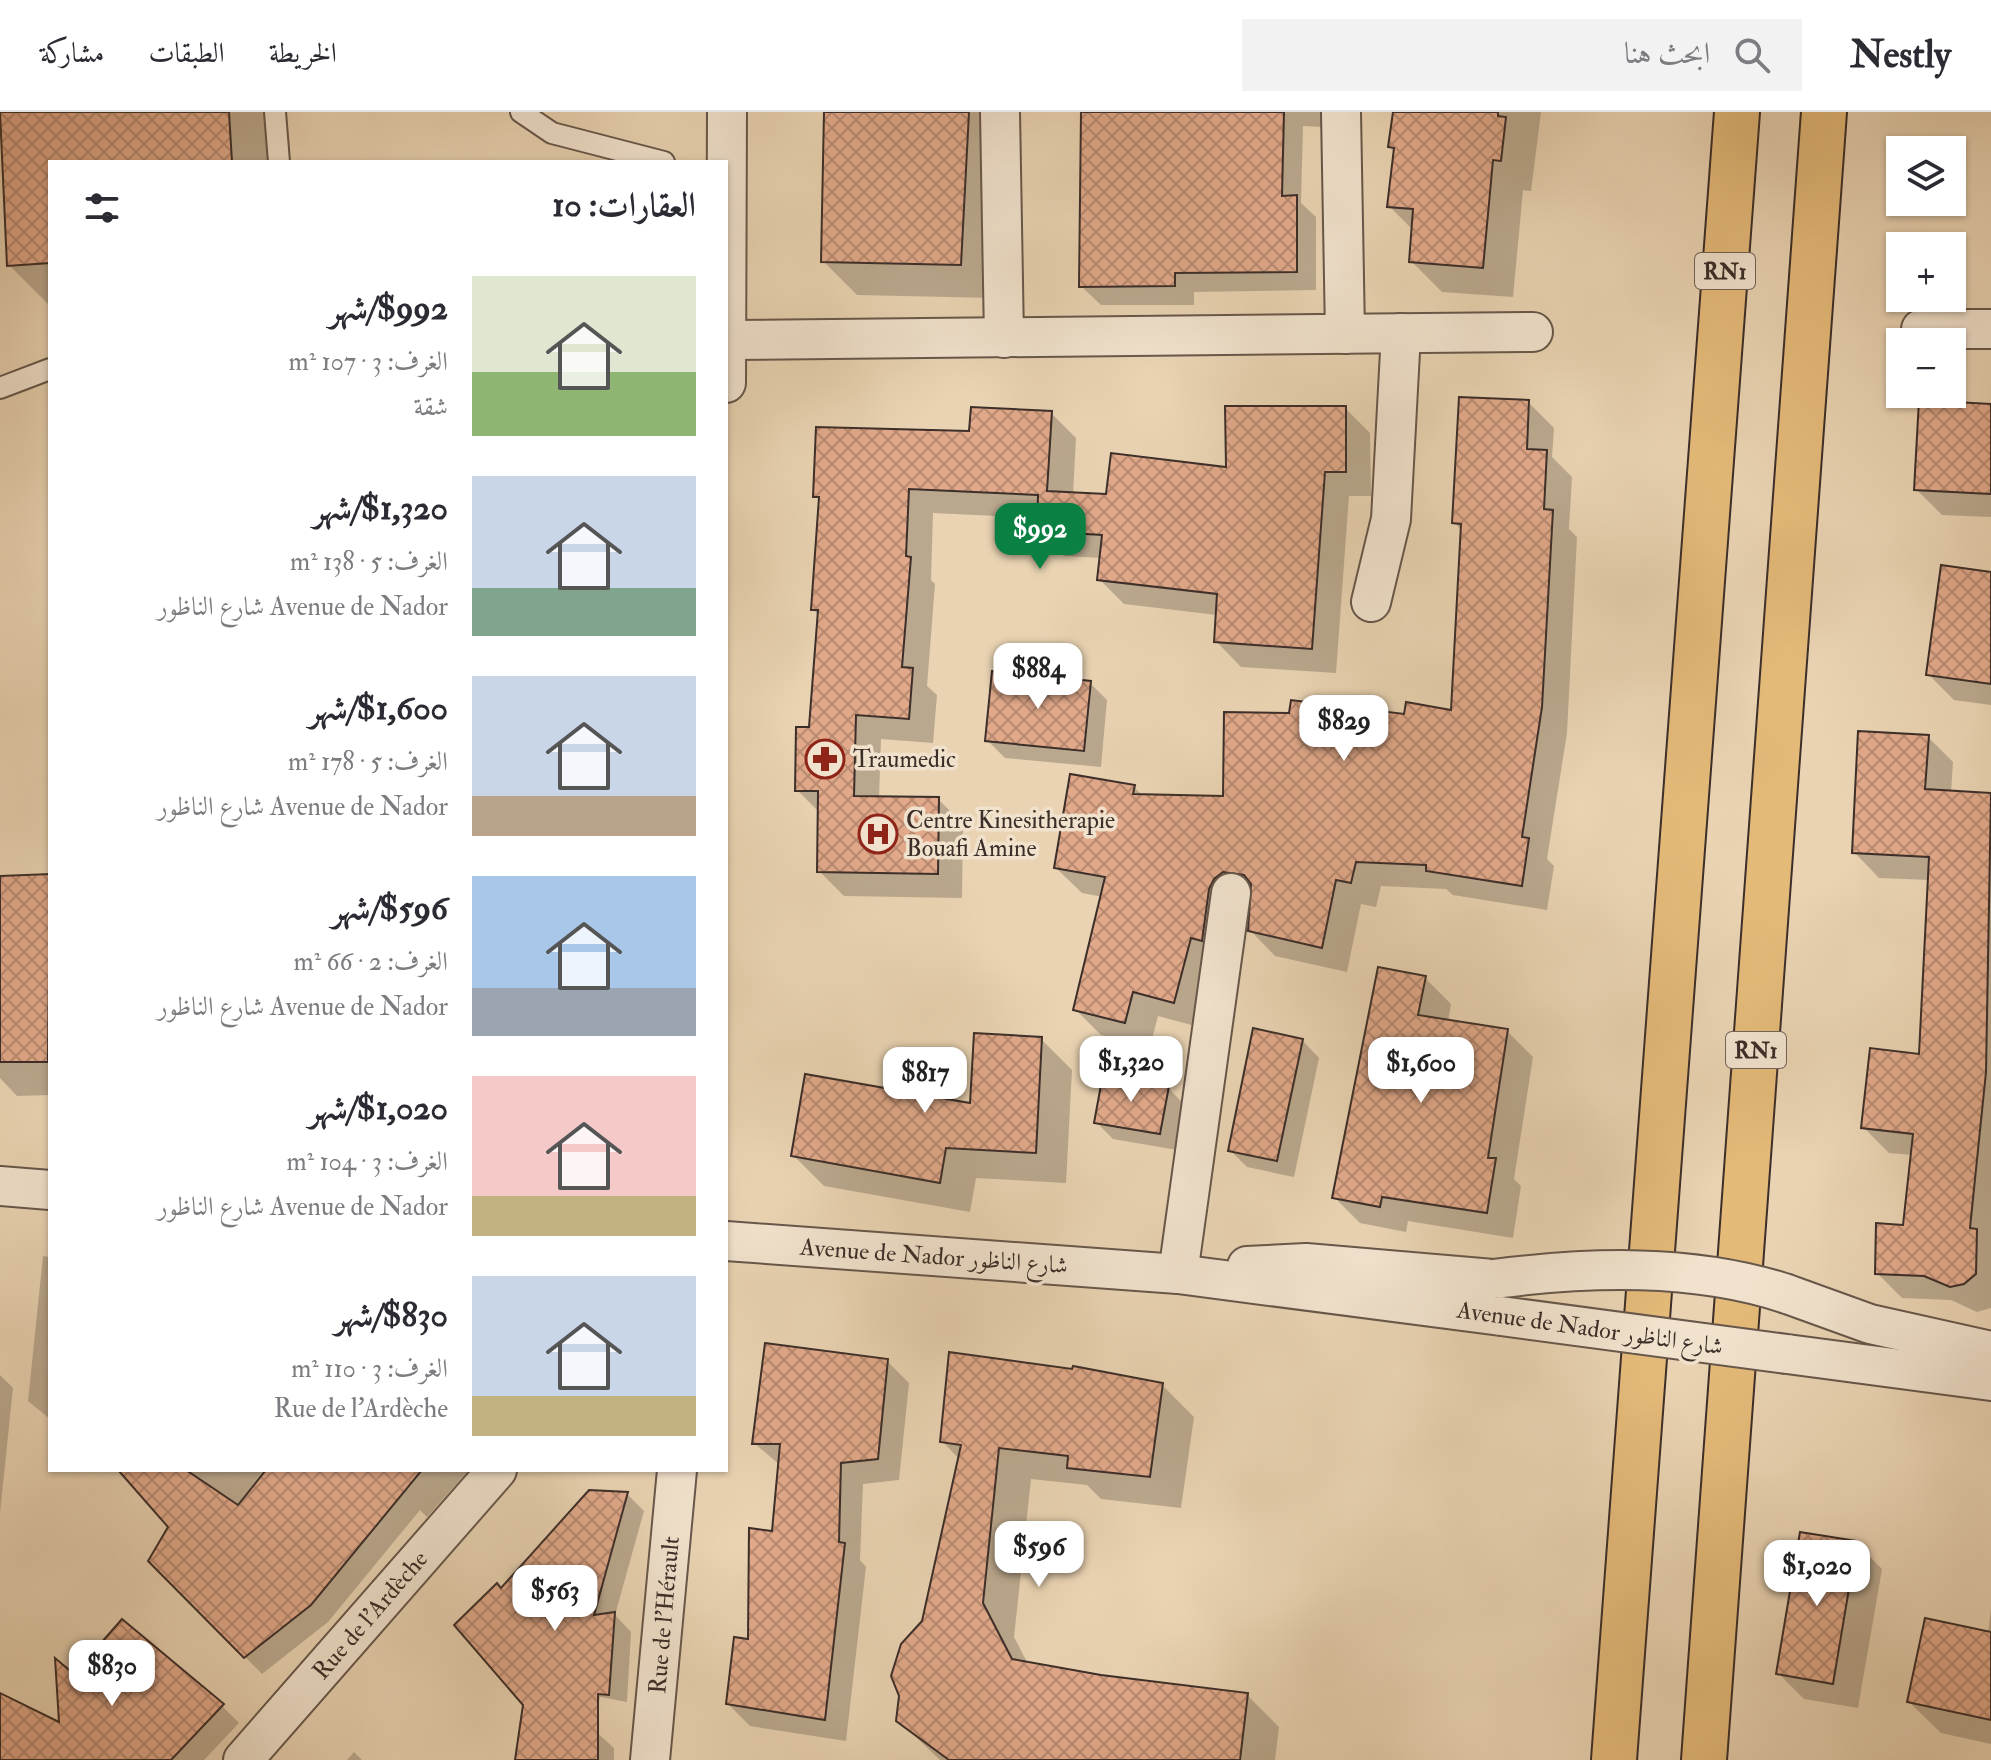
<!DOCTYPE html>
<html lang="ar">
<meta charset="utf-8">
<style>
body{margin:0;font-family:"IM FELL Double Pica",Amiri,serif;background:#f2f2f3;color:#2b2b33;direction:rtl;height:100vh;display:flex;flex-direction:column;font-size:30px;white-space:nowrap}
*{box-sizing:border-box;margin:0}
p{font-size:26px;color:#7c7c81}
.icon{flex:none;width:44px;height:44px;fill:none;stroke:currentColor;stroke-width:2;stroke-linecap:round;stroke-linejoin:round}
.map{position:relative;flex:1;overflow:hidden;direction:ltr}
.details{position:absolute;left:48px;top:48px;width:680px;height:1312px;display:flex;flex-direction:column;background:#fff;border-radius:0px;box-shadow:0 2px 6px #0004;direction:rtl}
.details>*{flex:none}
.tools{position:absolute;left:1886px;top:24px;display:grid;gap:16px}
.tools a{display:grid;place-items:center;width:80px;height:80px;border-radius:0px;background:#fff;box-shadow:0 2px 6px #0004;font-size:40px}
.price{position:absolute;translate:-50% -68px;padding:0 18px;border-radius:16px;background:#fff;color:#222;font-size:26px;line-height:52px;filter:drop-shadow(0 2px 4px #0008)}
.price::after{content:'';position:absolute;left:50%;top:48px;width:24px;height:18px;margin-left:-12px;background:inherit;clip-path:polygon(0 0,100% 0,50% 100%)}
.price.active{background:#0b8043;color:#fff}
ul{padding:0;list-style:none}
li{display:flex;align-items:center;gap:24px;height:200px;padding:0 32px}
li span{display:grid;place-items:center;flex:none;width:224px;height:160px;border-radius:0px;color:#555}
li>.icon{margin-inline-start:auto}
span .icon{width:96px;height:96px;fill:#fffc;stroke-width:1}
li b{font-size:34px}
h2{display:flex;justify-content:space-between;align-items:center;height:96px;padding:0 32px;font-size:34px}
header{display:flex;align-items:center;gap:48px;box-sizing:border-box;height:112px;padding:0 40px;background:#fff;border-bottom:2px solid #e1e1e2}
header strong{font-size:38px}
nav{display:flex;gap:44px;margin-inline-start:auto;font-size:28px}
.search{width:560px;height:72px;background:#f2f2f3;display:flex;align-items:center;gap:20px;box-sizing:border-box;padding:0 28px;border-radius:0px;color:#7c7c81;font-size:30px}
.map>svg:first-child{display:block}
</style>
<header>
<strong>Nestly</strong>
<div class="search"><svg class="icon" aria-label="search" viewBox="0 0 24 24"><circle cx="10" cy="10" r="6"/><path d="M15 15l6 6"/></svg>ابحث هنا</div>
<nav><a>الخريطة</a><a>الطبقات</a><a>مشاركة</a></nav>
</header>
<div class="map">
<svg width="1991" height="1648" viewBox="0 0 1991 1648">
<defs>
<pattern id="building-cross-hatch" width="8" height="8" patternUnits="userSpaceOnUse" patternTransform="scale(2)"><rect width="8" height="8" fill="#e1a98a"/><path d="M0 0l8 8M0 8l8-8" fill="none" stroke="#b88a71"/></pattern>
</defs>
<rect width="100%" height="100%" fill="#e9d3b2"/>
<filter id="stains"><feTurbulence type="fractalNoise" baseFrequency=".0025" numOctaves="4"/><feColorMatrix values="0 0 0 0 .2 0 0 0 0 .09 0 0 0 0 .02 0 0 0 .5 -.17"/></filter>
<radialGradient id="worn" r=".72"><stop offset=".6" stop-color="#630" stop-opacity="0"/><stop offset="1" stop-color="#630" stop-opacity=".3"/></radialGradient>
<g fill="#0003">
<path d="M0,0H272L276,50H50V194L9,153Z"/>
<path d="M826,0H1003L994,186L857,183L823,149Z"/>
<path d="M1081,0H1323V15L1303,14L1301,91L1316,105V178L1194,180V193H1101L1081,174Z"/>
<path d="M1395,0H1541L1531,79L1523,78L1513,185L1442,180L1411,149L1413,118L1389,94L1395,40L1390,35Z"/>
<path d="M1528,290L1554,316L1552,345L1572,365L1569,417L1577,425L1567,621L1547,747L1554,754L1547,798L1453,783L1446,777L1381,774L1376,795L1361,792L1347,860L1275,844L1250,818L1252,785H1249L1199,915L1158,904L1150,935L1101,923L1076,898L1103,785L1082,781L1056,756L1134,675L1143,684L1225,686L1405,604L1453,600L1462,419L1454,410Z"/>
<path d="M1991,294V405L1942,403L1916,377Z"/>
<path d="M1345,296L1370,321L1371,384H1349L1336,561L1241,555L1216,529L1217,503L1124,492L1099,467L1101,446L1064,444L1039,419L1040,406L933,401L931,468L935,472L927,574L937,583L933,631L881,627L879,686L938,687L963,712L962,786L844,784L819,759L820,701L797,678L811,617L819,504L813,497L821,390L816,384L971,321L1051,301L1076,326L1073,383L1108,384L1228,357Z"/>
<path d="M1991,462V593L1954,588L1928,562Z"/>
<path d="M1090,571L1107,588L1101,655L1005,646L987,628Z"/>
<path d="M1928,625L1953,650L1951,681L1991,683V1196L1977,1200L1951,1188L1902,1186L1877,1161L1905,1115L1913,1043L1889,1041L1864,1016L1921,944L1930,768L1879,766L1854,740Z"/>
<path d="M50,764V983L17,984L0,966V766Z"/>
<path d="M1425,866L1451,892L1448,910L1507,919L1533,945L1514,1067L1521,1074L1513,1126L1408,1109L1406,1120L1360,1111L1334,1085Z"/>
<path d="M1041,927L1072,958L1066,1071L976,1066L970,1100L824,1074L793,1043L972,993Z"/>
<path d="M1302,928L1319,946L1294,1065L1247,1055L1230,1038Z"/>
<path d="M1168,976L1185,993L1177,1038L1113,1027L1096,1010Z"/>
<path d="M43,1144L50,1145V1307L28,1289Z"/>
<path d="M887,1249L909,1271L899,1368L863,1372L860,1448L866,1455L846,1629L750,1614L728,1592L750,1530L774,1422L780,1353L754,1331Z"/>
<path d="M0,1263L13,1276L0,1401Z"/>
<path d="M1162,1273L1194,1305L1181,1396L1101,1387L1087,1373L1031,1367L1014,1525L1028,1552L1100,1565L1247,1583L1279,1615L1275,1648H940L898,1608L960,1348L942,1329Z"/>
<path d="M135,1358H469L427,1405L420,1398L328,1510L262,1562L150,1448L171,1414Z"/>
<path d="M627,1382L644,1399L615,1503L631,1520L627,1590L600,1585L593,1617L614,1636V1648H517L525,1592L502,1478Z"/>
<path d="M1856,1431L1882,1457L1858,1596L1804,1587L1778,1561Z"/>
<path d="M1991,1496V1632L1941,1621L1909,1590L1988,1522Z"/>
<path d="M75,1565L222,1594L239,1611L204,1648H0V1583L61,1613Z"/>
<path d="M354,1640L362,1648H347Z"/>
</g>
<g fill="url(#building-cross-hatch)" stroke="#3c2e29" stroke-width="2">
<path d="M0,0H229L232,50H50V151L7,154Z"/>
<path d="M824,0H969L961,153L821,150Z"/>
<path d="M1081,0H1284L1282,84L1297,83V160L1175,161V174L1079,175Z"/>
<path d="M1393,0H1498V4L1506,5L1501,49L1493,48L1483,156L1409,150L1413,97L1387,95L1394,36L1388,35Z"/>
<path d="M1459,285L1529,288L1527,337L1547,338L1544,397L1553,398L1542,595L1522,725L1529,726L1522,774L1426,759V753L1356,750L1351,771L1336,768L1322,836L1248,819L1251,772L1244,763L1223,760L1214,767L1209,777L1202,829L1191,826L1174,891L1133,880L1125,911L1073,898L1105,765L1054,756L1070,662L1135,673L1133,682L1223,684L1224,600L1289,601L1291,588L1404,602L1406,590L1451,598L1461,412L1452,411Z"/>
<path d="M1919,288L1991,292V382L1914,378Z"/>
<path d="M1225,294H1346V360H1325L1312,537L1214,530L1217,482L1097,468L1102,423L1037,419L1038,383L909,377L906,444L911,445L902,555L913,556L909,607L856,603L854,684L939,685L938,762L817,760L818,679H795L796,615H809L818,498H811L819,385H813L816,315L969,319L971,295L1052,299L1047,379L1106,382L1111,341L1226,355Z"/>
<path d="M1941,453L1991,460V572L1926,563Z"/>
<path d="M992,559L1091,569L1084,639L985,629Z"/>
<path d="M1858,619L1929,623L1925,677L1991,681L1986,960L1970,1116L1977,1117L1976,1162L1964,1172L1950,1175L1924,1164L1875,1162L1876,1111L1903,1113L1913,1022L1861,1016L1870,936L1919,942L1929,745L1852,741Z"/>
<path d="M50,762L48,950H0V764Z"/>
<path d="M1378,855L1426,864L1418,903L1508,917L1488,1046H1496L1487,1101L1382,1085L1380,1095L1332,1086Z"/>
<path d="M1253,916L1303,927L1277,1049L1228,1039Z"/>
<path d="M974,921L1042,925L1036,1041L946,1036L940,1071L791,1044L805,962L970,991Z"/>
<path d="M1103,962L1169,974L1160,1022L1094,1011Z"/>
<path d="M765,1231L888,1247L878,1347L841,1351L839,1430L845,1431L825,1608L726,1592L734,1525L748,1527L749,1416L772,1419L780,1332H752Z"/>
<path d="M949,1240L1072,1257L1073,1254L1163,1271L1150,1365L1067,1356L1068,1344L999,1336L983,1491L1012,1547L1101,1563L1248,1581L1240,1648H949L896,1609L899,1584L891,1564L901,1532L922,1509L961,1333L940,1330Z"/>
<path d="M118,1358H186L238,1393L266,1358H422L311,1493L244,1546L148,1449L168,1415Z"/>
<path d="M589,1378L628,1380L594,1503L615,1500L609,1583L598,1582V1648H515L523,1593L454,1513L497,1471L501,1476Z"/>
<path d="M1800,1420L1857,1429L1833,1572L1776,1562Z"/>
<path d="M1925,1506L1991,1520V1608L1907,1590Z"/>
<path d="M122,1507L224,1592L171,1648H0V1581L59,1610L55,1546L74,1562Z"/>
</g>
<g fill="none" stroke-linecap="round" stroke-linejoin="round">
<g stroke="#67574b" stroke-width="24">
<g id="service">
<path d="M275,0L279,50"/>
<path d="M521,0L552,21L664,50"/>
<path d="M0,276L50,257"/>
</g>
</g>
<g stroke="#67574b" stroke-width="42">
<g id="minor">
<path d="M1000,0L1004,226"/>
<path d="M1341,0L1345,222"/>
<path d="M1921,217H1991"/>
<path d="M727,228L1533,220"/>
<path d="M726,271L727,0"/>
<path d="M1371,490L1391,407L1401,221"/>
<path d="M0,1074L50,1078"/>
<path d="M726,1129L1178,1162L1501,1204"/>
<path d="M1247,1154L1306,1151L1493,1167"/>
<path d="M1178,1162L1231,781"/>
<path d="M1787,1182L1870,1212L1991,1239"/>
<path d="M1787,1242L1991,1269"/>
<path d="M243,1648L497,1358"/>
<path d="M650,1648L677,1358"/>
</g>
</g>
<g stroke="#3c2e29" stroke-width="48">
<g id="trunk">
<path d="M1614,1648L1737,0"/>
<path d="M1704,1648L1824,0"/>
</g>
</g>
<use href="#service" stroke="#f1e2cd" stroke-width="20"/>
<use href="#minor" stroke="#f1e2cd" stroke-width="38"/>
<use href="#trunk" stroke="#e4ba79" stroke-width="44"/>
<g stroke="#67574b" stroke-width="42" stroke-linecap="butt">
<g id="minor-bridge">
<path d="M1493,1167C1589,1155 1693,1151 1787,1182"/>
<path d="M1501,1204L1787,1242"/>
</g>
</g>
<use href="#minor-bridge" stroke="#f1e2cd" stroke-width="38"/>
</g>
<defs>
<g id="pharmacy-ring" transform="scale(2)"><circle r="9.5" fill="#f1e2cd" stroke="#8f2418" stroke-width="1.5"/><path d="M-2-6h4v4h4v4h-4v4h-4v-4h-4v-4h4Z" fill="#8f2418"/></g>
<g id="hospital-ring" transform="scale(2)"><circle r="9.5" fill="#f1e2cd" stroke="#8f2418" stroke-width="1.5"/><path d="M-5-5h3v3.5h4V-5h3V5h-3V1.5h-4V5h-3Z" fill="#8f2418"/></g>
</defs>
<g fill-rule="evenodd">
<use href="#pharmacy-ring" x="825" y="647"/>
<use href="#hospital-ring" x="878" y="722"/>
</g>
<g text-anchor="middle" stroke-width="7" stroke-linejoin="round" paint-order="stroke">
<g fill="#f1e2cd" stroke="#72645a" stroke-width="2">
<rect x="1695" y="141" width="60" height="36" rx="6"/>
<rect x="1726" y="920" width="60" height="36" rx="6"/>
</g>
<g font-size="22" font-weight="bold" fill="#3c2e29">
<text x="1725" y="167">RN1</text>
<text x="1756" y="946">RN1</text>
</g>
<g font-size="24" fill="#3c2e29" stroke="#f1e2cd" text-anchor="start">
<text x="853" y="655">Traumedic</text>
<text x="906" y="716">Centre Kinesitherapie<tspan x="906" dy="28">Bouafi Amine</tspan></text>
</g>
<g font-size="24" fill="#3c2e29" stroke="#f1e2cd">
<text transform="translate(934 1144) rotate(4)" y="8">Avenue de Nador شارع الناظور</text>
<text transform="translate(1590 1216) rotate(8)" y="8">Avenue de Nador شارع الناظور</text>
<text transform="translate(370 1503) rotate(-49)" y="8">Rue de l'Ardèche</text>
<text transform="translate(664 1503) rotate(-85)" y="8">Rue de l'Hérault</text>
</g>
</g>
<rect width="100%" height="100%" filter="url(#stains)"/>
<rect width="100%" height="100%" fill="url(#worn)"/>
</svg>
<div class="tools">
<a><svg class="icon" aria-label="layers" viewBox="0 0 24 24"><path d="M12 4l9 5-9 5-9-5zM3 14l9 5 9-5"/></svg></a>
<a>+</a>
<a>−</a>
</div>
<b class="price active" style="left:1040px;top:459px">$992</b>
<b class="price" style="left:1038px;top:599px">$884</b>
<b class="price" style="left:1344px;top:651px">$829</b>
<b class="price" style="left:1131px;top:992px">$1,320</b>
<b class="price" style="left:1421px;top:993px">$1,600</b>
<b class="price" style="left:925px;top:1003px">$817</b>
<b class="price" style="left:1039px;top:1477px">$596</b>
<b class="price" style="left:1817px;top:1496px">$1,020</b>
<b class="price" style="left:555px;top:1521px">$563</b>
<b class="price" style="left:112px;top:1596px">$830</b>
<section class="details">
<h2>العقارات: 10<svg class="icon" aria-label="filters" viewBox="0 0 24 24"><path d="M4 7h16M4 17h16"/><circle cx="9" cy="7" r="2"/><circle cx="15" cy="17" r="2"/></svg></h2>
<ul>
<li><span style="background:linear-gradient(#dfe7d0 60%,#8fb573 0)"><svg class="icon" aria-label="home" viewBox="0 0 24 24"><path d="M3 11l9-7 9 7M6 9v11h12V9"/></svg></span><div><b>$992/شهر</b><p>الغرف: 3 · 107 m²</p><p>شقة</p></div></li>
<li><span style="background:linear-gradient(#c9d6e8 70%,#7fa58c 0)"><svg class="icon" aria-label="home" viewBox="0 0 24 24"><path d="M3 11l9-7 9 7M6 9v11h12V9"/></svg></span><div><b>$1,320/شهر</b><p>الغرف: 5 · 138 m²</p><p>Avenue de Nador شارع الناظور</p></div></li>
<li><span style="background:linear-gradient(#c9d6e8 75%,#b9a48a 0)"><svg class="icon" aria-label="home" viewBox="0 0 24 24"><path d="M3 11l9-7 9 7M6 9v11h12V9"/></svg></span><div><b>$1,600/شهر</b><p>الغرف: 5 · 178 m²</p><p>Avenue de Nador شارع الناظور</p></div></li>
<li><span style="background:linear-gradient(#a9c7e8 70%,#9aa5b1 0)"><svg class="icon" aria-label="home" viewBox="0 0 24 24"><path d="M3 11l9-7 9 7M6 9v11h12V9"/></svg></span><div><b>$596/شهر</b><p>الغرف: 2 · 66 m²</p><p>Avenue de Nador شارع الناظور</p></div></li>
<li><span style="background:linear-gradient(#f6c9c9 75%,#c2b280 0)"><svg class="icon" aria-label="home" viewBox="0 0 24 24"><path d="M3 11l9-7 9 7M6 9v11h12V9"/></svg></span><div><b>$1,020/شهر</b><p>الغرف: 3 · 104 m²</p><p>Avenue de Nador شارع الناظور</p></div></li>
<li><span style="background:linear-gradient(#c9d6e8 75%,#c2b280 0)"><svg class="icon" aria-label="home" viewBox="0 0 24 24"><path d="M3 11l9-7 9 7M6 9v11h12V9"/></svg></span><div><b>$830/شهر</b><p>الغرف: 3 · 110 m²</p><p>Rue de l'Ardèche</p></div></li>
</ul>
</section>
</div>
